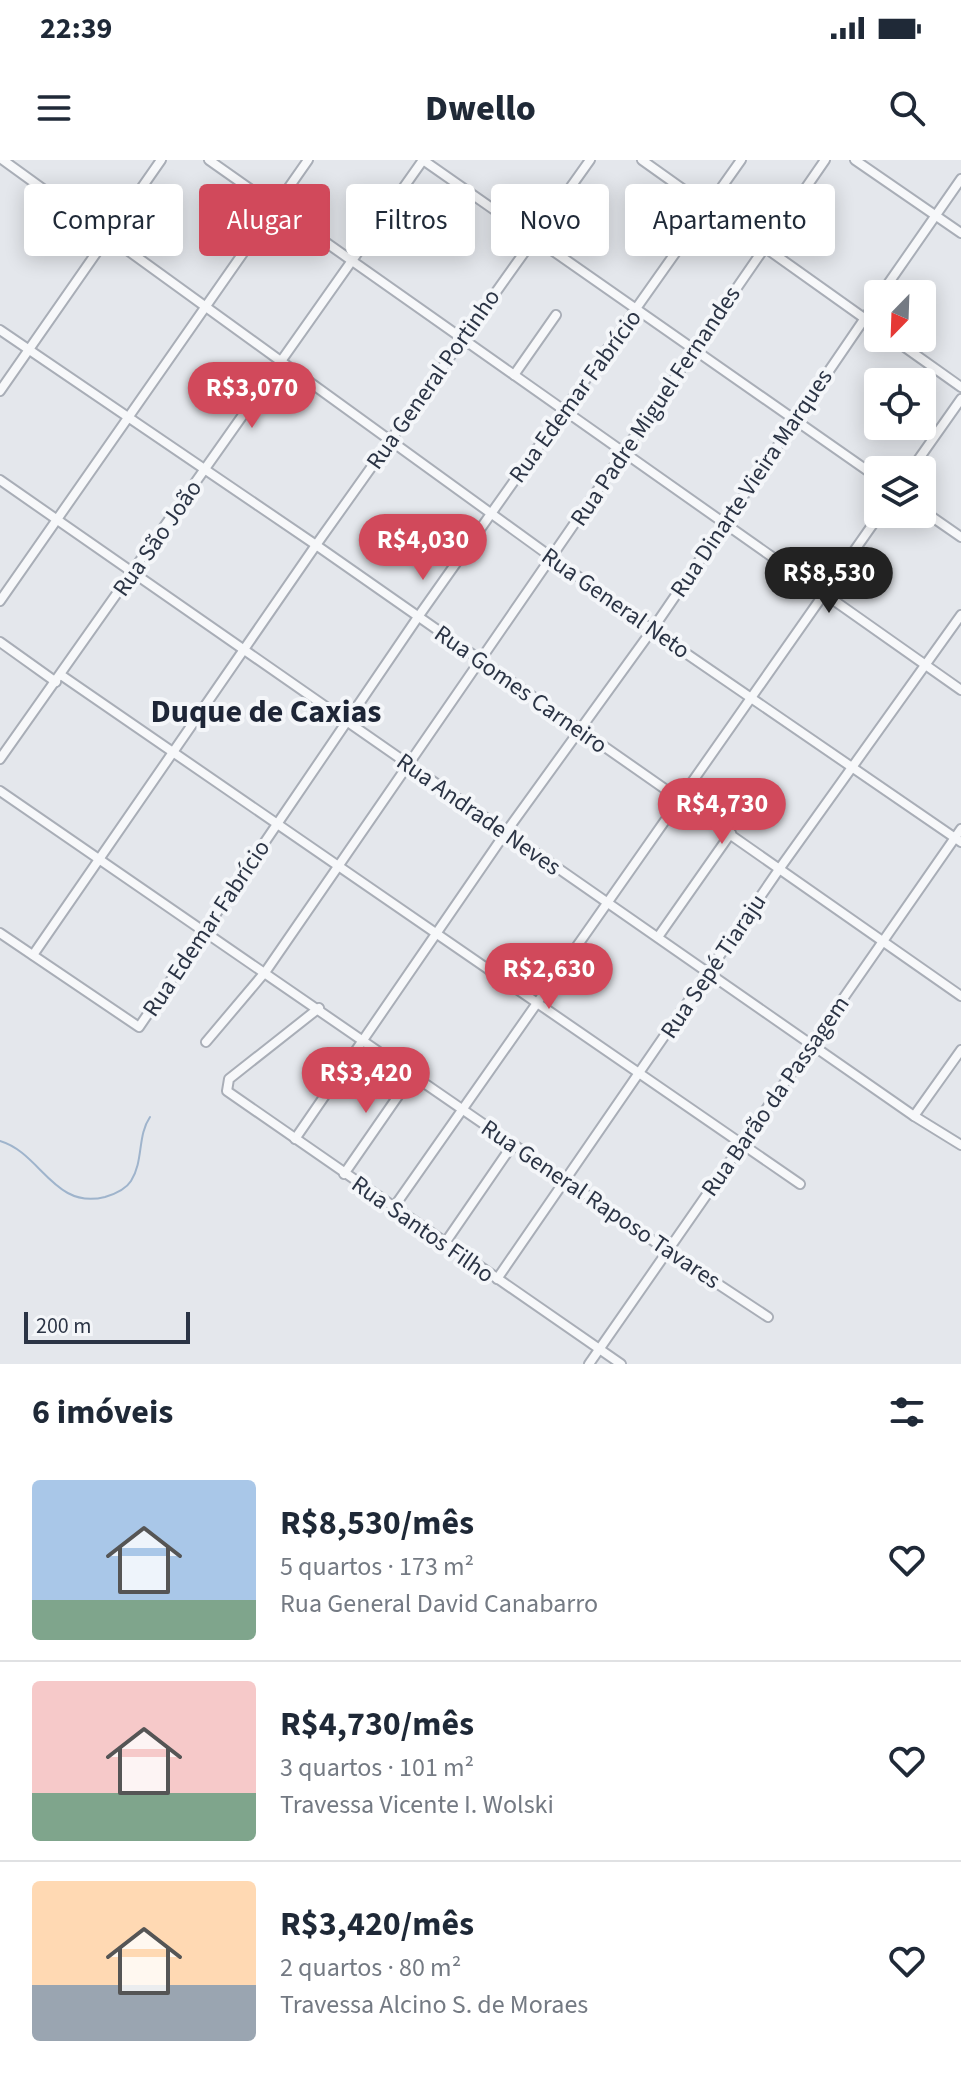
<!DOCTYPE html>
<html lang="pt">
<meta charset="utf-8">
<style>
body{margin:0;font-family:"Source Sans 3",sans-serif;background:#f6f6f7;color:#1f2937;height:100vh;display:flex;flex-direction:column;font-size:30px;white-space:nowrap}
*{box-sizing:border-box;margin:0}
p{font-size:26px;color:#747a83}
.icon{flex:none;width:44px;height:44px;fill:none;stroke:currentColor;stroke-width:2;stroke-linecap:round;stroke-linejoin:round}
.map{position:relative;height:1204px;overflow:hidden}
.panel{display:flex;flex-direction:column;background:#fff;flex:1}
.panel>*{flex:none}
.hud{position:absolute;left:24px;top:24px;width:914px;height:72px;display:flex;gap:16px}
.needle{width:52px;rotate:203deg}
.controls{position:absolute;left:864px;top:120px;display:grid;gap:16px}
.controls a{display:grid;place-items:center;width:72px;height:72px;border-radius:8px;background:#fff;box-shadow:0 4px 20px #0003;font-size:40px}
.scale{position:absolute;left:24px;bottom:20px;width:166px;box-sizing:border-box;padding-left:8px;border:4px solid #2b3445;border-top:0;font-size:22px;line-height:28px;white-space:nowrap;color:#2b3445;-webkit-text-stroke:6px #f4f6f9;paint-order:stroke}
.price{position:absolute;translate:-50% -68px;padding:0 18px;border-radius:28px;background:#d1495b;color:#fff;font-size:26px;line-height:52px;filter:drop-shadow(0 2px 4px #0008)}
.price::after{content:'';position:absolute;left:50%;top:48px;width:24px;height:18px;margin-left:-12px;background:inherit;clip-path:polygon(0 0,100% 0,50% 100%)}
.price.on{background:#222;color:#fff}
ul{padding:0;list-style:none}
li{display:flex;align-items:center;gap:24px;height:200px;padding:0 32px}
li+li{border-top:2px solid #e0e1e3}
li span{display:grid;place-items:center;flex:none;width:224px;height:160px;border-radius:8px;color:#555}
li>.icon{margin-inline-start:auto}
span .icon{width:96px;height:96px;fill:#fffc;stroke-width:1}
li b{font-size:34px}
h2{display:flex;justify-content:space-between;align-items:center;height:96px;padding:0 32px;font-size:34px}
.pill{padding:0 28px;border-radius:8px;background:#fff;box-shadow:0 4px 20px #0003;font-size:28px;line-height:72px}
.pill.on{background:#d1495b;color:#fff}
.status{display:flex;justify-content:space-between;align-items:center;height:56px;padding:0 40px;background:#fff;direction:ltr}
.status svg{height:22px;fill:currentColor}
header{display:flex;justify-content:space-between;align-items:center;height:104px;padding:0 32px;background:#fff;font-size:36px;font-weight:800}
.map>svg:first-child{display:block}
</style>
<div class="status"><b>22:39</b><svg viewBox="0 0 49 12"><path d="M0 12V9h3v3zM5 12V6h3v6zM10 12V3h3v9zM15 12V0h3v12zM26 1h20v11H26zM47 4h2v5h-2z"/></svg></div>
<header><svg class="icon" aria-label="menu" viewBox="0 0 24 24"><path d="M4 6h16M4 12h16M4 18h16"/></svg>Dwello<svg class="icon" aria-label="search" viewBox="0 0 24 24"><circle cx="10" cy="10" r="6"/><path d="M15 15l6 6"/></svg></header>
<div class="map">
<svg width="961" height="1204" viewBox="0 0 961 1204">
<rect width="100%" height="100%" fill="#e4e7ec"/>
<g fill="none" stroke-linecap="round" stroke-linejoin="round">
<path stroke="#9fb4cc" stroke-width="2" d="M0,981C41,993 54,1050 105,1037C115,1034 126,1029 131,1021C144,1000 137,976 150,957"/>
<g stroke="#a9aeb7" stroke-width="12">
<g id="minor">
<path d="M3,0L652,470L961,682"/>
<path d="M209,0L961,530"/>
<path d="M642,0L878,168"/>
<path d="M855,0L961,73"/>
<path d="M881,134L961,19"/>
<path d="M0,170L316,385L961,836"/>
<path d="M892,178L961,227"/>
<path d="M514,215L556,155"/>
<path d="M0,231L161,0"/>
<path d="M911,310L961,239"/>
<path d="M0,320L914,956L961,985"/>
<path d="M922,350L961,377"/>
<path d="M0,441L308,0"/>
<path d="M0,482L56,522"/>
<path d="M61,515L800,1024"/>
<path d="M0,599L423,0L878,318"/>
<path d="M0,631L668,1091L768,1157"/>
<path d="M0,773L139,867L418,457L741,0"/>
<path d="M658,777L731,673"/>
<path d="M33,795L316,385L590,0"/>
<path d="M319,848L229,919L227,931L621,1204"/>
<path d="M206,882L266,811L825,0"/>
<path d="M914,956L961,890"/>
<path d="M295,979L506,672L652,470L878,139"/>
<path d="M344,1014L414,913"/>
<path d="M394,1047L880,354"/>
<path d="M445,1083L513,984"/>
<path d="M497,1119L780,708L961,455"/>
<path d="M589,1204L961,669"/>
</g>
</g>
<use href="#minor" stroke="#f7f8fa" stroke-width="8"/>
</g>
<g text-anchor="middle" stroke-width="8" stroke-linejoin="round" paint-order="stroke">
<g font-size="24" fill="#2b3445" stroke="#f4f6f9">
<text transform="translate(433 219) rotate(-55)" y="8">Rua General Portinho</text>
<text transform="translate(575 236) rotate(-54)" y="8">Rua Edemar Fabrício</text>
<text transform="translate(655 246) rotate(-56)" y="8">Rua Padre Miguel Fernandes</text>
<text transform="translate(751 323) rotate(-56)" y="8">Rua Dinarte Vieira Marques</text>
<text transform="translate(157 378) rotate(-55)" y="8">Rua São João</text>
<text transform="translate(616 443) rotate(35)" y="8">Rua General Neto</text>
<text transform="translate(521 529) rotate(35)" y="8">Rua Gomes Carneiro</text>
<text transform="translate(479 654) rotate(35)" y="8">Rua Andrade Neves</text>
<text transform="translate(206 768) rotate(-56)" y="8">Rua Edemar Fabrício</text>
<text transform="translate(713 806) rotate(-56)" y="8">Rua Sepé Tiaraju</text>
<text transform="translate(775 936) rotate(-55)" y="8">Rua Barão da Passagem</text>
<text transform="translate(601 1044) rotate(34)" y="8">Rua General Raposo Tavares</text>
<text transform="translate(423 1069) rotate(35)" y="8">Rua Santos Filho</text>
</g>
<g font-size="32" font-weight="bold" fill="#1d2536" stroke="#f4f6f9">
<text x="266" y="562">Duque de Caxias</text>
</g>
</g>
</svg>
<div class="controls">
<a><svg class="needle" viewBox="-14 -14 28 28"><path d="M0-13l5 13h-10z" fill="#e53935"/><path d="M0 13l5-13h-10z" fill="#747a83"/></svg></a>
<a><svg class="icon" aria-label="locate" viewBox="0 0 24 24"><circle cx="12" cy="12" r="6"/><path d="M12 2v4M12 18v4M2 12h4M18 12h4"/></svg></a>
<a><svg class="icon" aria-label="layers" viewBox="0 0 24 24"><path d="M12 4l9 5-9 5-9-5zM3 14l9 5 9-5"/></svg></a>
</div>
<div class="scale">200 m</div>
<b class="price" style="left:252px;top:270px">R$3,070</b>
<b class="price" style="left:423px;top:422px">R$4,030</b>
<b class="price on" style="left:829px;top:455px">R$8,530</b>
<b class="price" style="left:722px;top:686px">R$4,730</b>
<b class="price" style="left:549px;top:851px">R$2,630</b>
<b class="price" style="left:366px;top:955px">R$3,420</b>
<div class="hud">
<a class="pill">Comprar</a>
<a class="pill on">Alugar</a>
<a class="pill">Filtros</a>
<a class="pill">Novo</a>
<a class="pill">Apartamento</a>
</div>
</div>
<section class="panel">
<h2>6 imóveis<svg class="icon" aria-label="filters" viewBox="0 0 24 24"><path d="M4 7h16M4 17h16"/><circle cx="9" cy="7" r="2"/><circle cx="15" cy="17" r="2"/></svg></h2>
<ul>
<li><span style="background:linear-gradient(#a9c7e8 75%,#7fa58c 0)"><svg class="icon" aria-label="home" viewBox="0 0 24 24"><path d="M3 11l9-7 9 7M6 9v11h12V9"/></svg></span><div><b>R$8,530/mês</b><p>5 quartos · 173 m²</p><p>Rua General David Canabarro</p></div><svg class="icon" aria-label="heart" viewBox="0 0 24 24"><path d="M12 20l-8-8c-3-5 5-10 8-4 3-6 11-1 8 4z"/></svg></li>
<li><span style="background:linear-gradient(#f6c9c9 70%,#7fa58c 0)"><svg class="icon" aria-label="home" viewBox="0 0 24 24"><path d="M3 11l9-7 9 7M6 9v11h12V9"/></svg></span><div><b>R$4,730/mês</b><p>3 quartos · 101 m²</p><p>Travessa Vicente I. Wolski</p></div><svg class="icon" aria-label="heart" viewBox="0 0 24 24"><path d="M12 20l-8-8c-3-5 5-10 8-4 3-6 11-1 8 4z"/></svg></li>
<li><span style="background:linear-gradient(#ffd9b3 65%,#9aa5b1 0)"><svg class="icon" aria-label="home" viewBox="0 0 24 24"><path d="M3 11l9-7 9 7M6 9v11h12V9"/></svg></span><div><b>R$3,420/mês</b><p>2 quartos · 80 m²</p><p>Travessa Alcino S. de Moraes</p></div><svg class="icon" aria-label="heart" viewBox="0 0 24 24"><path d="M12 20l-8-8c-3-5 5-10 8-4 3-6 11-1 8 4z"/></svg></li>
</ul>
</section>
